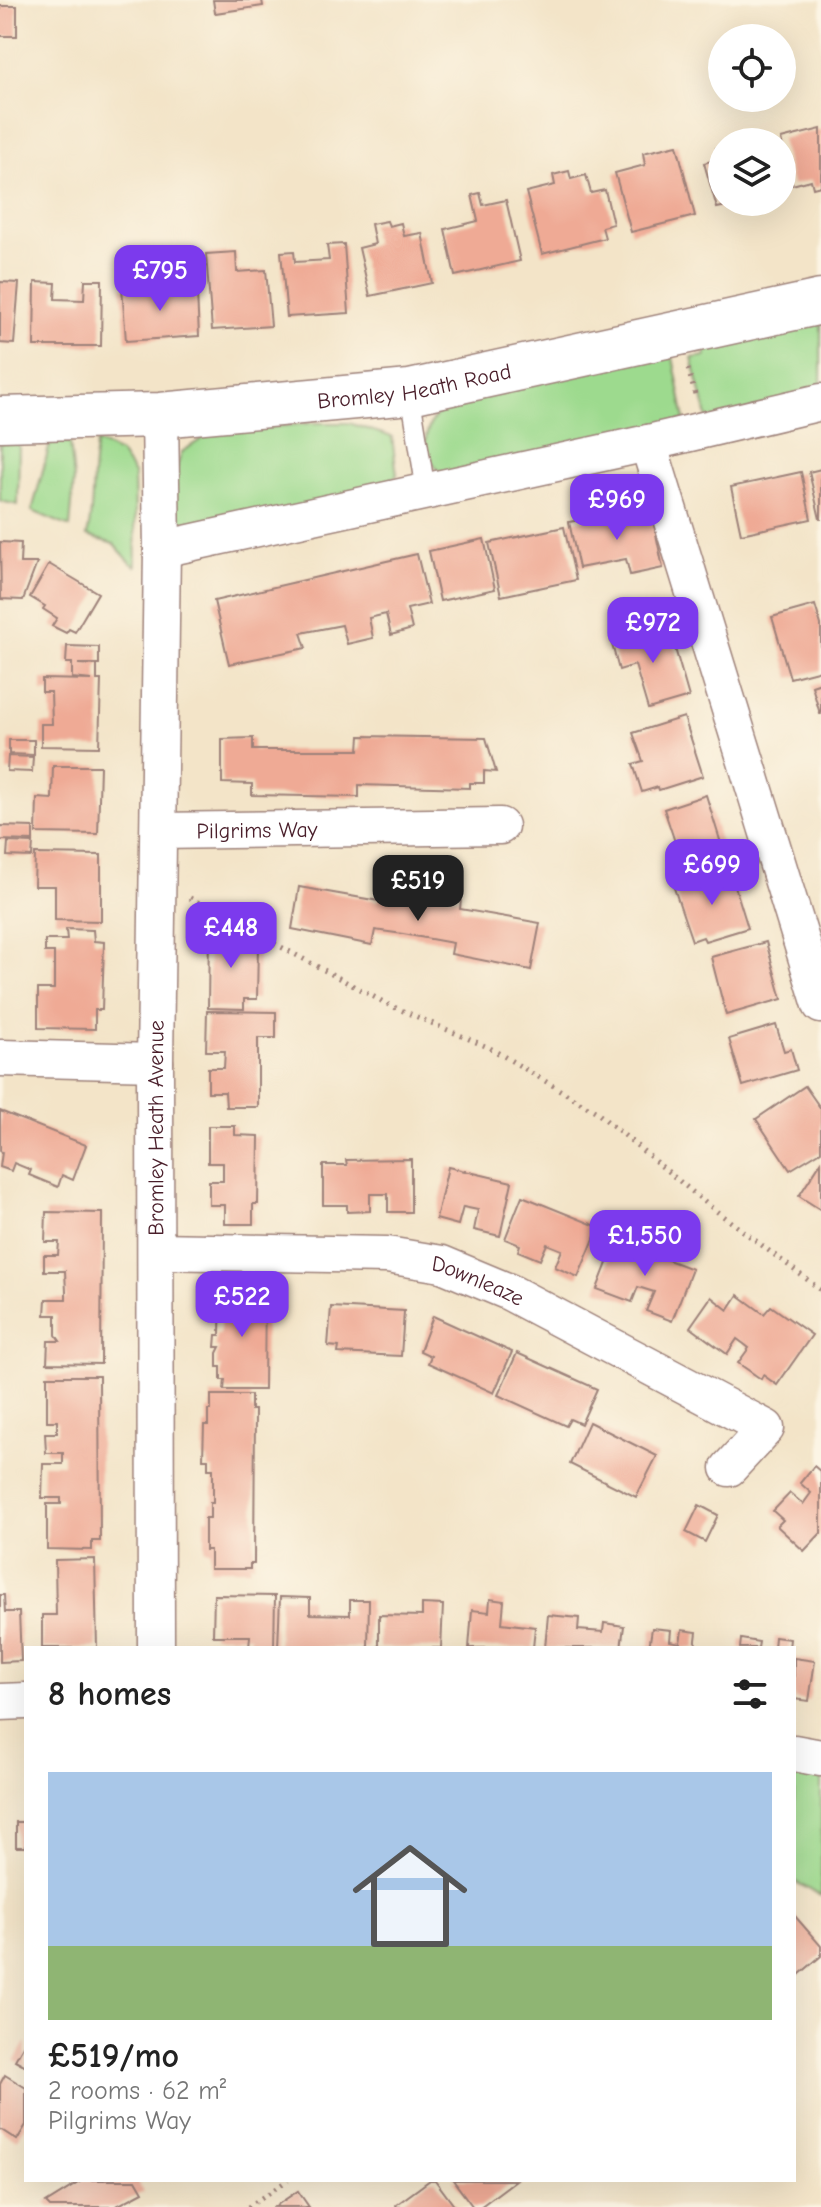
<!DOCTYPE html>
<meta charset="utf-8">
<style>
body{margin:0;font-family:"Comic Neue",sans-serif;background:#f2f2f2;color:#222;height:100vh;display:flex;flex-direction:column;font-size:30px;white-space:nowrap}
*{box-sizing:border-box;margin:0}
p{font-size:26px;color:#767676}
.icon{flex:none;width:44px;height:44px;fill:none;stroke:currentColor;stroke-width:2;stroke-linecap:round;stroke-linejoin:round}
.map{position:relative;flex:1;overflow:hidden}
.details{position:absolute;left:24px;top:1646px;width:772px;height:536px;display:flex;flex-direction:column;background:#fff;border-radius:0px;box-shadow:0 8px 32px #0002}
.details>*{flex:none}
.fabs{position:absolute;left:708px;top:24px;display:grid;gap:16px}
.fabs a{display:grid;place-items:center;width:88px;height:88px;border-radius:50%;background:#fff;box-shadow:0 8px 32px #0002;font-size:40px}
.price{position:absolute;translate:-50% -68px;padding:0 18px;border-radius:16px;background:#7c3aed;color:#fff;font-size:26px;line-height:52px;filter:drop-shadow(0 2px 4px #0008)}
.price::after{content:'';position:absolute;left:50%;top:48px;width:24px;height:18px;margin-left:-12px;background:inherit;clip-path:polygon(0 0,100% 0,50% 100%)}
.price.current{background:#222;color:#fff}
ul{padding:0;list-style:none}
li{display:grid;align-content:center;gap:16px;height:424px;padding:0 24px}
li span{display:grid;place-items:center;height:248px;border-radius:0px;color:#555}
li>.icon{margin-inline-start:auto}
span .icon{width:144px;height:144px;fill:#fffc;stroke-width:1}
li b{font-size:34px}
h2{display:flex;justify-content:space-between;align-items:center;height:96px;padding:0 24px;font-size:34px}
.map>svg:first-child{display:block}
</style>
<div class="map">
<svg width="821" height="2207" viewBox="0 0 821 2207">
<rect width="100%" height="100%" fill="#fcf5e5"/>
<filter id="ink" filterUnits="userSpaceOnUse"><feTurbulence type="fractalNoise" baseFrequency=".0125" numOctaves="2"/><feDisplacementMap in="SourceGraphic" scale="16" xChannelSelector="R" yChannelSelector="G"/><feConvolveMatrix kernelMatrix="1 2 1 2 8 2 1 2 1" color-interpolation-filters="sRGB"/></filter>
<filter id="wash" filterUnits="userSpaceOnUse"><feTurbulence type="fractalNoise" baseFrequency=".006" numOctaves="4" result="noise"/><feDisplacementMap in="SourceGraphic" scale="32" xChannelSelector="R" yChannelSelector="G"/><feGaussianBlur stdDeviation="1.8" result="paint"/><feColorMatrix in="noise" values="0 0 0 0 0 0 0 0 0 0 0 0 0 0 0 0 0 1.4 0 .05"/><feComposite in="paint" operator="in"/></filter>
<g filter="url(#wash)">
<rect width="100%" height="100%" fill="#f3e4c8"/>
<g fill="#9dda8e" stroke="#747c5c" stroke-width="2">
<path d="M821,317V391L708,421L692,358L706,356L703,344Z"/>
<path d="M672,352L685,420L442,474C426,458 420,443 432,421C436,413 449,406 456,400Z"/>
<path d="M312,423H349L392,437L397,475L370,494L189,533L171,518L170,486L182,452L211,433Z"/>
<path d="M70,442L74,480L70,527L32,511L50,444Z"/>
<path d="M97,442L120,453L134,474L136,566L131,563L114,544L87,536C95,505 90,473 97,442Z"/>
<path d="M0,443H19L18,505L0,501Z"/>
<path d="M794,1774L821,1778V1896L794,1881Z"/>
</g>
<g id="blocks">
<g fill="#efaa95">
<path d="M213,0H262L263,6L215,13Z"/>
<rect x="0" y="6" width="17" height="30"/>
<path d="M821,129V186L813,188L811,180L792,185L781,139Z"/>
<path d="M677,145L695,216L631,232L615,173L645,165L643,153Z"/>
<path d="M722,146V202L741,203L717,208L704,163L719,159L716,148Z"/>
<path d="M569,171L571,179L586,175L591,193L605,190L613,224L602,227L605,238L542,254L526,192L555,185L553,175Z"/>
<path d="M480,193L483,205L506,200L520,261L455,276L445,229L478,221L472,195Z"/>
<path d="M387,221L389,226L401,223L404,236L422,233L432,283L370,296L359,248L375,244L371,224Z"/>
<path d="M344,244L349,313L287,317L281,252L294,251L295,262L329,260L327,245Z"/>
<path d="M236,252L237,272L266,270L271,326L212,330L206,254Z"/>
<path d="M85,280H102L101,346H34L35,282L56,283L55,299L84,300Z"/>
<path d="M0,282L19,283L14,344L0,343Z"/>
<path d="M183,284L184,293H197L199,336L126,341L122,287Z"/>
<path d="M821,469V519H820L809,472Z"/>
<path d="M801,472L811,519L741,534L731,487Z"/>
<path d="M632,510L634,518L652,515L663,568L630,575L626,559L579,568L569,522Z"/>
<path d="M564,527L576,580L501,596L489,543Z"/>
<path d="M484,539L495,589L440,601L429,551Z"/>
<path d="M0,542L21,543L20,563H37L23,600L1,599Z"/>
<path d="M417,554L429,604L407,609L412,629L391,635L386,614L369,618L373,638L347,644L342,625L301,633L306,648L229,664L214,601Z"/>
<path d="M49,564L98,593L75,632L69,629L66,633L52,626L57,618L43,609L45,606L30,597Z"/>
<path d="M815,605L821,625V670L790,678L772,617Z"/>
<path d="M664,625L668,639L672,638L689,697L648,709L635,665L619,670L611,641Z"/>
<path d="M67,646L99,647V664H78L97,665V680H101L99,747L41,746V724H52L51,692H42V679L92,680L72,678V663H66Z"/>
<path d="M821,683V714H820L812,686Z"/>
<path d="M684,717L703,776L659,790L658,787L642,792L633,764L643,761L633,733Z"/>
<path d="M360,736L486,738L496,772L484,771V783H470V788L359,785V797L252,795V784L222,783V739L253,738V750H359Z"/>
<path d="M9,740H34V755L9,754Z"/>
<path d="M8,756L33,757L32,772L7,771Z"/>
<path d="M53,766H100L98,834L36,833L37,798L52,799Z"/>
<path d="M706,795L724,853L683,866L664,809Z"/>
<path d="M0,826L33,827V841L0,840Z"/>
<path d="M8,842L33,843L32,857L7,856Z"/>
<path d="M35,854L101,855V921L55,920V886H34Z"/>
<path d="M730,870L748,928L705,941L703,937L692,941L674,888Z"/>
<path d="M382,885L461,899L460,909L540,923L531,970L451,954L453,943L403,934L375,930L372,945L292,929L299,887L379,901Z"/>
<path d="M66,929L93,930L94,941L104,942L102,1010H95V1029L38,1028V989H54V952H45V940H67Z"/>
<path d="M209,929H228L258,944L257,999H244V1009L208,1008Z"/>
<path d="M766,942L782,999L726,1015L711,957Z"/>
<path d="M207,1011L276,1012V1038H258V1107H226L225,1092H208V1068H224L225,1051H206Z"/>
<path d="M776,1025L784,1051L791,1049L797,1070L743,1086L729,1039Z"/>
<path d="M805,1086L821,1109V1151L790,1170L756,1119Z"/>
<path d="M0,1111L86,1145L73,1180L62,1175L58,1187L29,1175L31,1170L14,1163L11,1171L0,1167L2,1152L0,1151Z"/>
<path d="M208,1126H235V1135L259,1136L258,1204H253V1224H225V1205H209V1181H223V1163H208Z"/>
<path d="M411,1159V1212H388V1194H370V1211L347,1212V1205H323V1165H347L346,1160Z"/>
<path d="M821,1162V1210L799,1196Z"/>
<path d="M448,1167L512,1182L500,1236L474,1230L478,1210L463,1207L458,1225L436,1219Z"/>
<path d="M522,1196L599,1227L578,1277L555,1267L562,1250L547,1244L540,1260L518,1251L520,1245L505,1239Z"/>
<path d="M46,1212L102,1213L101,1364L47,1363L48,1341H60L56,1335V1315H45L46,1299H66V1292L65,1271H44V1255H58L59,1242H45Z"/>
<path d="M616,1240L692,1269L672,1321L646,1311L654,1292L638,1287L632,1302L597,1289Z"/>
<path d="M221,1289L265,1290L264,1390H224L225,1380H221V1367H217V1353L220,1347H215L216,1335H220Z"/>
<path d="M738,1295L764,1314L771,1306L812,1335L777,1385L763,1375L761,1379L738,1363L749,1348L744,1344L737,1339L727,1354L690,1327L711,1297L728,1310Z"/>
<path d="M331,1307L404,1311L401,1356L338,1353L339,1347L328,1346Z"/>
<path d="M433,1316L512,1352L494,1393L428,1363L431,1356L420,1351Z"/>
<path d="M517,1353L597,1389L581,1424L570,1419L566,1426L498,1395Z"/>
<path d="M47,1376H99L100,1541H92V1550L47,1549V1504H61V1498H42L43,1464H63V1453H46L45,1433H57V1421H47Z"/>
<path d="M211,1395H251V1410H255L254,1564H250V1569H210V1550H205V1518H210V1503H213V1469H208V1459H203L204,1425H208V1410H211Z"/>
<path d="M589,1422L657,1456L636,1497L570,1464Z"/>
<path d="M814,1466L821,1472V1533L804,1551L777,1526L783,1520L773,1511L790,1493L803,1504L811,1493L800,1483Z"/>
<path d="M699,1505L718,1515L705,1542L686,1532Z"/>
<path d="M95,1559L97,1648H42V1615H56L55,1560Z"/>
<path d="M0,1595H4L5,1612H19L21,1661L0,1662Z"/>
<path d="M214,1595L275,1596L274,1648H249L250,1636H213Z"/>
<path d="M280,1597L310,1598V1614L350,1615V1600H369L368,1648H278Z"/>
<path d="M490,1599L504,1601L502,1623L535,1627L533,1648H469L472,1610L489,1612Z"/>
<path d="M422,1604L443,1605L441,1648H379V1615L422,1616Z"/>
<path d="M548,1615L579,1618L578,1630L603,1632L604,1623L624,1626L621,1648H545Z"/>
<path d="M652,1628L671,1630L670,1641L680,1643L682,1630L697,1632L695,1648H649Z"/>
<path d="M775,1637L790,1639L789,1648H774Z"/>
<path d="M741,1639L759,1642L758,1648H740Z"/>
<path d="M794,1658L815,1661L809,1701L794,1699Z"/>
<rect x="16" y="1822" width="10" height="25"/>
<path d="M794,1915L821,1946V1956L794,1979Z"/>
<path d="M26,2041V2066L15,2060Z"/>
<path d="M5,2075L26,2088V2125L17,2140L0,2129V2084Z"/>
<path d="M83,2180H136L143,2192L115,2207H50L46,2203Z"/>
<path d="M430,2180H435L455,2207H397L396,2205Z"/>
<path d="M453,2180H516L480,2207H473Z"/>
<path d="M298,2191L309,2207H274Z"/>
</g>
</g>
</g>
<g filter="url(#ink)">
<use href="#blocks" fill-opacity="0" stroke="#9e827a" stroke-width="2"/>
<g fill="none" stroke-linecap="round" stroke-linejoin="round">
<g stroke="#9e827a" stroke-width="21">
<path id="lane" d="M410,392L426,491"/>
</g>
<g stroke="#9e827a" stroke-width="39">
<g id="street">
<path d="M648,443L821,1005"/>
<path d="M162,549L648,443L821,402"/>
<path id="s1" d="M159,831L500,826"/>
<path d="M0,1058L155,1062"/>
<path id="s2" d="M156,1251L387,1255L442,1264L509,1292L766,1428L729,1468"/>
<path id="s3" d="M156,1648L155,1062L162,549L160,415"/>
<path d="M0,1702L26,1701"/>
<path d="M794,1753L821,1758"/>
</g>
</g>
<g stroke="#9e827a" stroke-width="47">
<g id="primary">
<path id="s4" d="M0,419L160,415L410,392L821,302"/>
</g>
</g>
<g stroke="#9e827a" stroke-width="5" stroke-dasharray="2 6" stroke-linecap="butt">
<path d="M688,369L696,398"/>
<path d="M190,898L389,1005L490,1048L595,1111L707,1204L821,1290"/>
<path d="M248,2207L288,2180"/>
</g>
<use href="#lane" stroke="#fff" stroke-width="18"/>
<use href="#street" stroke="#fff" stroke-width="36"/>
<use href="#primary" stroke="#fff" stroke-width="44"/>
</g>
</g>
<g text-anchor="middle" stroke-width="8" stroke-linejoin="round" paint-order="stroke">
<g font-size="22" fill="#4a1f2b" stroke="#fcf5e5">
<text dy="8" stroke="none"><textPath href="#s4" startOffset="416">Bromley Heath Road</textPath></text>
<text dy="8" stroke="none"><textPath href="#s1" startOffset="98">Pilgrims Way</textPath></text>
<text dy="8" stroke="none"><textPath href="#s3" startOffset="520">Bromley Heath Avenue</textPath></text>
<text dy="8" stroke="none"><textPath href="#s2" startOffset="326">Downleaze</textPath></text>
</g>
</g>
</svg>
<div class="fabs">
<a><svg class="icon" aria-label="locate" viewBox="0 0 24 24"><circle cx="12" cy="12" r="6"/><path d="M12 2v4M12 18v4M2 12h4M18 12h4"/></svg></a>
<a><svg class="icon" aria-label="layers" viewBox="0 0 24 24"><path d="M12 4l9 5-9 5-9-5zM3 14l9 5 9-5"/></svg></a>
</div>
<b class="price" style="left:160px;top:313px">£795</b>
<b class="price" style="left:617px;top:542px">£969</b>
<b class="price" style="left:653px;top:665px">£972</b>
<b class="price" style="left:712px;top:907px">£699</b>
<b class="price current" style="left:418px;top:923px">£519</b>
<b class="price" style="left:231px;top:970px">£448</b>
<b class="price" style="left:645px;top:1278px">£1,550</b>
<b class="price" style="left:242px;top:1339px">£522</b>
<section class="details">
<h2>8 homes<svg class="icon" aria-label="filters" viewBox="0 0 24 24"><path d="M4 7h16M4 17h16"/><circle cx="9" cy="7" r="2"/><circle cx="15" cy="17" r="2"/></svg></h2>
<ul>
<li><span style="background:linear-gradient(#a9c7e8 70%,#8fb573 0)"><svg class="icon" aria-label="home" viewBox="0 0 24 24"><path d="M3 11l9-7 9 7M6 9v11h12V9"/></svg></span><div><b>£519/mo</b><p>2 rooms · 62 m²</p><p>Pilgrims Way</p></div></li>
</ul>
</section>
</div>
